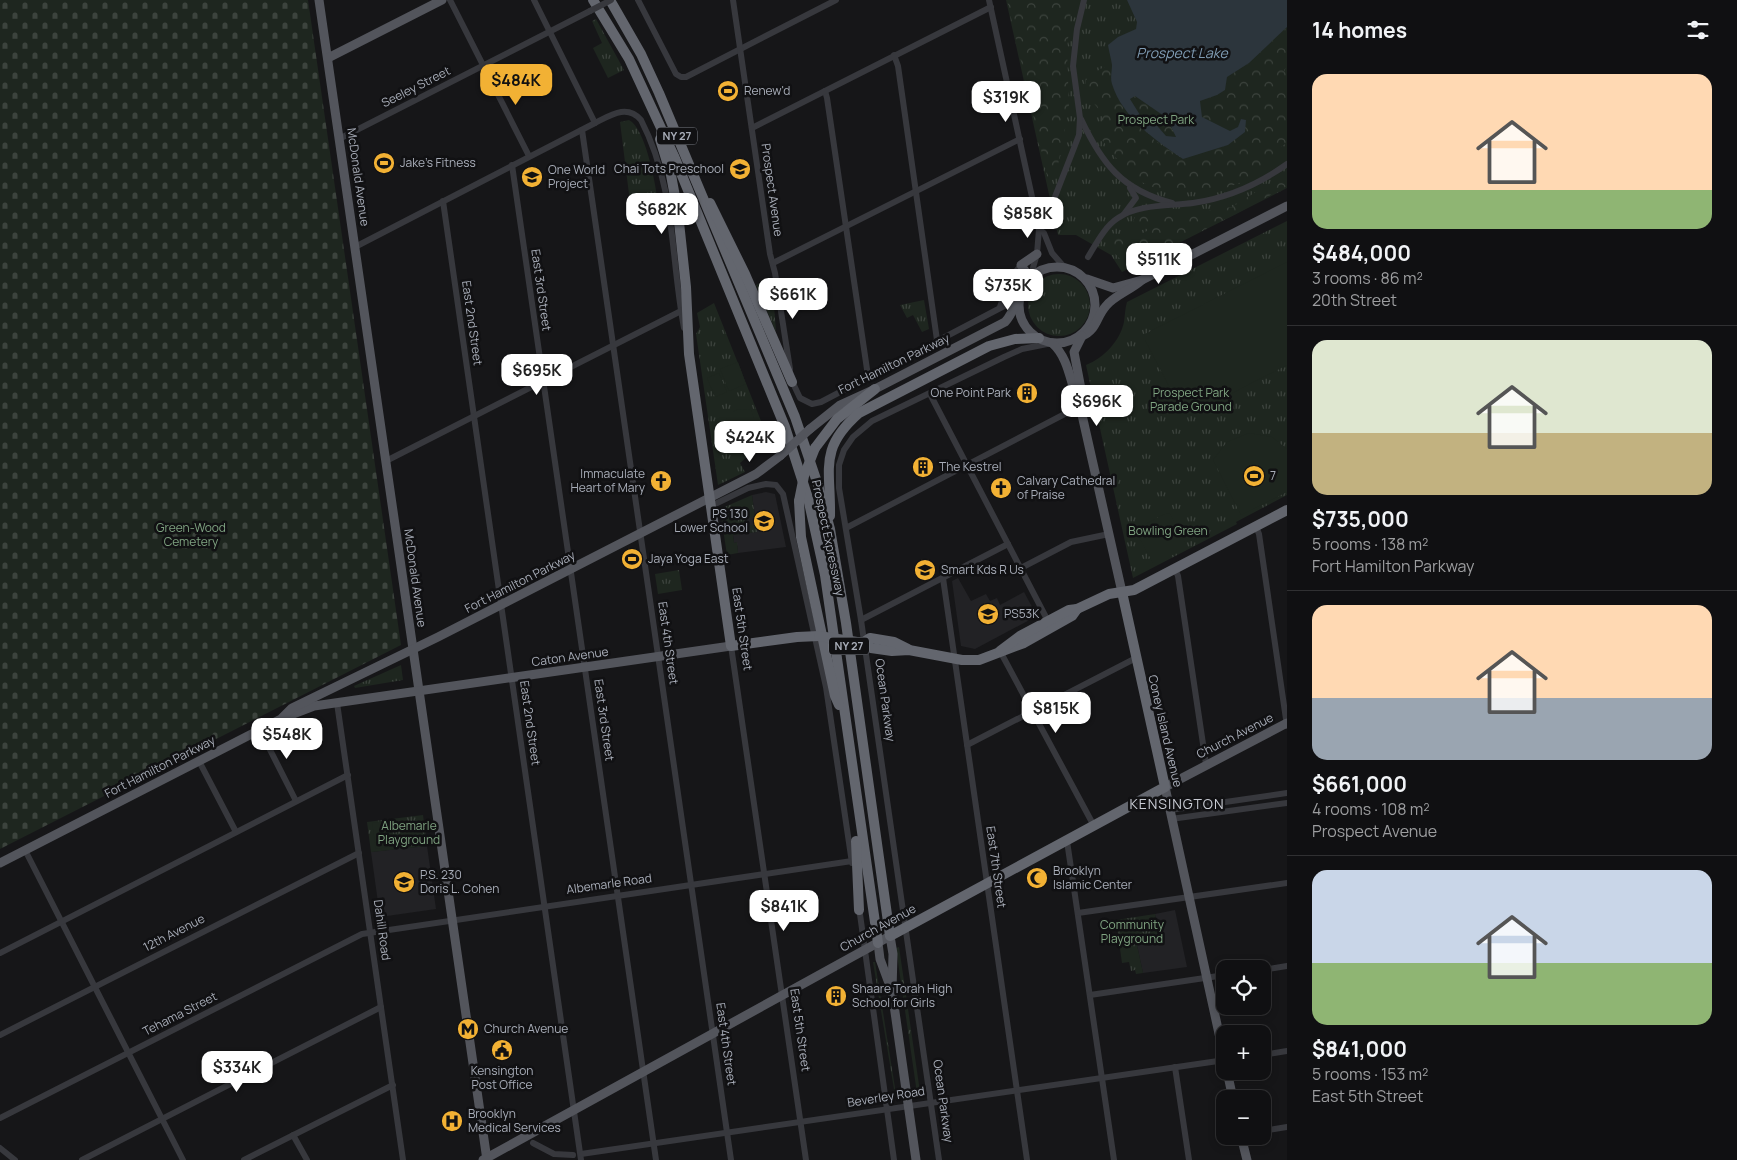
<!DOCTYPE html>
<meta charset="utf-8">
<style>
body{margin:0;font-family:Manrope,sans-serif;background:#1e1e20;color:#f1f3f6;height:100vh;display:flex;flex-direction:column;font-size:19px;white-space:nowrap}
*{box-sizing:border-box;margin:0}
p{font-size:16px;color:#9c9d9f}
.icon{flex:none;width:28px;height:28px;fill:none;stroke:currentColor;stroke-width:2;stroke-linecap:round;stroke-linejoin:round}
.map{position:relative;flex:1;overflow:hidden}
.sheet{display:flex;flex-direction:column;background:#101012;width:450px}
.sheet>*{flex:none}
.buttons{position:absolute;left:1216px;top:960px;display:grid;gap:10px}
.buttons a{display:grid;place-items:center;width:55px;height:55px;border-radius:10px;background:#101012;box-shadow:0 2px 8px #0003,0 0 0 1px #303032;font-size:25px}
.price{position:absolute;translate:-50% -42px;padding:0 11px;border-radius:10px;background:#fff;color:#222;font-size:16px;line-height:32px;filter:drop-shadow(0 1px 2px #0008)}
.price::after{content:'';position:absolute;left:50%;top:30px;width:15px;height:11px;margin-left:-8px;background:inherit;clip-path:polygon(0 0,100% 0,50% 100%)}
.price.on{background:#f2b134;color:#111}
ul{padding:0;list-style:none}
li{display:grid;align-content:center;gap:10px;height:265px;padding:0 25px}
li+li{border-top:1px solid #303032}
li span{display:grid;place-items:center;height:155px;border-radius:15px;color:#555}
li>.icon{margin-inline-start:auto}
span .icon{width:90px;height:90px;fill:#fffc;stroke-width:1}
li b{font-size:21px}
h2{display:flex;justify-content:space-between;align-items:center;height:60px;padding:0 25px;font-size:21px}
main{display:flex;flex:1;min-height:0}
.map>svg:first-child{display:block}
</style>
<main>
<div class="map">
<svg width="1287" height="1160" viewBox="0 0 1287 1160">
<defs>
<pattern id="grass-tufts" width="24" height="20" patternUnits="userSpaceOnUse" patternTransform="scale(1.25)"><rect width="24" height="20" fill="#1e261f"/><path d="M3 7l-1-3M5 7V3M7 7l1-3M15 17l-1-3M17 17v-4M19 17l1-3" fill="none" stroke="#3c433d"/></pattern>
<pattern id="forest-crowns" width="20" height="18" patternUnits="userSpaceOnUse" patternTransform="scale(1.25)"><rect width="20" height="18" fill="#1e261f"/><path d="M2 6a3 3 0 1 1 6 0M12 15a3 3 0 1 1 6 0" fill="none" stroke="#3c433d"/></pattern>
<pattern id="cemetery-stones" width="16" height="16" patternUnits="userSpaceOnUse" patternTransform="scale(1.25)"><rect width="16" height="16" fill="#1e261f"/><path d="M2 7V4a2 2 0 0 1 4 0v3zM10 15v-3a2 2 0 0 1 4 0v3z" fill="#3c433d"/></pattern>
</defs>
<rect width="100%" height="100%" fill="#161618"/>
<g fill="#222225">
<path d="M766,492L775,494L786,547L738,553L737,542L734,543L733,535L757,532L747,526L746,518L755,516L752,495Z"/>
<path d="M958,578L971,601L986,594L990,601L997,598L1000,605L1024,592L1037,616L975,649L961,646L952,581Z"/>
<path d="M427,846L436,909L380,917L371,852Z"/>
<path d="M1175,910L1187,967L1143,973L1137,945L1160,940L1155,914Z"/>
</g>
<g fill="url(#grass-tufts)">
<path d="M1006,0H1287V188L1122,272L1111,255L1076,235H1058Z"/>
<path d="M596,19L624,70L608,78L593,48L602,43L592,21Z"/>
<path d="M629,120C645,128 655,181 657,198L630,202L620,122Z"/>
<path d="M1287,221V495L1236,522L1237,524L1133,578L1086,365C1104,358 1120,341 1124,322C1125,315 1125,309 1127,302Z"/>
<circle cx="1059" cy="305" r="31"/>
<path d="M772,278L776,332L756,285Z"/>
<path d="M924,300L929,329L922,332L913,315L907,318L900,305Z"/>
<path d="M714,303L767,436L764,442L740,463L745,472L718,485L696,334L700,327L697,313Z"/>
<path d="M752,495L755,517L746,518L747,525H756L757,532L733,535L734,543L737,542L738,553L727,555L720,509Z"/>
<path d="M679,570L682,590L658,594L655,574Z"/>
<path d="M401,665L403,680L355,688L354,686Z"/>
<path d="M423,815L427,846L371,852L367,822Z"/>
<path d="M1155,914L1160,940L1137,945L1143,973L1136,974L1135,970L1131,971L1129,962L1122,963L1116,920Z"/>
<path d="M899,947L920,1092L917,1093L896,948Z"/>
<path d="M873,962H875L896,1094L895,1095Z"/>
</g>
<g fill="url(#forest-crowns)">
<path d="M1007,0H1072L1067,49L1069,108L1057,170L1049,185Z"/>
<path d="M1287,27V67L1284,70L1287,75V143L1276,150L1267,168L1245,181L1217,191L1187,192L1160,190L1132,178L1102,140V113L1085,93L1086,80L1100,69L1112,64L1111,82L1134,119L1155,141L1183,159L1228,145L1238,127L1230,131L1202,117L1200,101L1217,95L1227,77L1249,63Z"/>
<path d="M1135,96L1167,118L1176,137L1166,136L1153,121L1140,116L1130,99Z"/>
<path d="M1287,179V186L1236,214L1131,265L1122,261L1108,246V239L1114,233L1128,240L1149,230L1133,221L1136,215L1158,211L1199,212L1232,207L1267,185Z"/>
</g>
<path fill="url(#cemetery-stones)" d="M0,0H308L401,645L0,849Z"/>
<g fill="#1e261f">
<path d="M1287,262V365L1189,415L1183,413L1145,340V334Z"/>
<path d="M738,362L746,384L729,391L720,369Z"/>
<path d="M719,373L727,392L715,397L707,378Z"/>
<path d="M739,409L751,410L761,437L734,448C718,436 721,415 739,409Z"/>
<path d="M1249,433L1272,437L1287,449V492L1241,515L1213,460L1227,442Z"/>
<path d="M1166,513L1170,514L1187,546L1153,563L1135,530Z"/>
<path d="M384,821L388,847L376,849L372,823Z"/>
<path d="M1130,920L1133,941L1121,942L1118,922Z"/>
</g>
<path fill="#2c353c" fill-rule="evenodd" d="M1127,0H1287V27L1249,63L1227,77L1225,90L1217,95L1200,101L1202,117L1230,131L1238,127L1241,119L1246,120L1245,132L1228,145L1183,159C1156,141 1122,117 1112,84C1110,78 1112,71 1112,65C1111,58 1109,52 1108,45L1118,37L1136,29L1137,22ZM1135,96L1167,118L1176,137L1166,136L1153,121L1140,115L1130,99Z"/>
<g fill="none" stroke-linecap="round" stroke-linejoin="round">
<g stroke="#37383d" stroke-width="6">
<path d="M450,0L529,156"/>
<path d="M534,0L595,123"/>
<path d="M638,0L676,74L681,77H686L836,0"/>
<path d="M733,0L770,254L775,273L790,369"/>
<path d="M989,0L1039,229L1037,254L1030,278"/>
<path d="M894,55L898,66L937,340"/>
<path d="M825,91L827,98L868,376"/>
<path d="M1081,119C1102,164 1122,190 1172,203"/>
<path d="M752,128L991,7"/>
<path d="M582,130L731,1160"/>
<path d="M339,139L590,11"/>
<path d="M512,165L656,1160"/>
<path d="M443,201L581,1160"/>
<path d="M1045,211L1051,207L1079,135L1080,118L1073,66L1077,29L1084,0"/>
<path d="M1124,214L1136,198L1130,188"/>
<path d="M1039,229L1044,233L1052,253L1065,268"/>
<path d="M355,247L595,123C611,115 627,104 641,120C676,188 670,255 684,328"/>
<path d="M1088,257C1096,244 1105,226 1118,218C1138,204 1169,206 1193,203C1227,198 1259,184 1287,164"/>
<path d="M773,263L1020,139"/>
<path d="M1000,307L1009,280L1021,265"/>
<path d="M791,379L800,398L812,404L821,402L1006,305L1017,296"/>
<path d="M930,394L1049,623"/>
<path d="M386,461L681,311"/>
<path d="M711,506L748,488L766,484L776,485L783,494L826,687L852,863"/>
<path d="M1256,527L1259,534L1287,726"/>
<path d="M846,528L1080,406"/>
<path d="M1021,568L1071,542L1109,534"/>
<path d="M1175,569L1178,576L1206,764"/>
<path d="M943,578L1027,1160"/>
<path d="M861,620L1008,544"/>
<path d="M731,646L806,1160"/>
<path d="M1000,651L1094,826"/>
<path d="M337,703L403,1160"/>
<path d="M260,730L296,801"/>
<path d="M967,745L1136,658"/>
<path d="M199,761L236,832"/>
<path d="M1170,810L1287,793"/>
<path d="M1171,819L1287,803"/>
<path d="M1067,841L1114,1160"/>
<path d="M25,850L183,1160"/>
<path d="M859,907L894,1160"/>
<path d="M1078,913L1287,883"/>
<path d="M0,953L348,775"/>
<path d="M1262,970L1287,966"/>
<path d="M1090,995L1225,975"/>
<path d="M0,1035L359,853"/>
<path d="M1262,1055L1287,1051"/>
<path d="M1175,1067L1189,1160"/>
<path d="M0,1118L362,934L852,861"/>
<path d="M1262,1131L1287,1127"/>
<path d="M293,1135L307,1160"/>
<path d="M533,1143L554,1154L573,1155"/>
<path d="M0,1148L15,1160"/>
<path d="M581,1154L1225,1060"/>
<path d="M82,1160L381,1007"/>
<path d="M244,1160L393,1085"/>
<path d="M939,1160L861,620L839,488V465L844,450L853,437L872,421L1004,357L1022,349L1052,343"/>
</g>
<g stroke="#53555c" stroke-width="9">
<path d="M319,0L487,1160"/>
<path d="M328,58L442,0"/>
<circle cx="1057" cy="305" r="38"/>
<path d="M1030,278L1021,265L1037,254"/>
<path d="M1087,279L1113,288L1142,280"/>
<path d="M1082,336C1097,330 1096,317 1106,306C1115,295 1131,290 1142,280L1287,206"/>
<path d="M1052,343C1070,359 1070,385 1080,406L1122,592"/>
<path d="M1080,406L1081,389L1074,352L1082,336"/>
<path d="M810,429L840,405L875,389L1005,322C1015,312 1015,300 1022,288"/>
<path d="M288,716L314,706L731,646"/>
<path d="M0,863L281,719L292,708L438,637L756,474L780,456"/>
<path d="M878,943L880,959L890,986"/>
<path d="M1225,1061L1165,787L1287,723"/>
<path d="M1227,1071L1233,1099"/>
<path d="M1241,1136L1247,1160"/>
<path d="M483,1160L890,936L893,954L892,991L916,1160"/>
</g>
<g stroke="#63666e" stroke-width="10">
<path d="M593,0L629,59L674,156L785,427L808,498L825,575L878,943"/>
<path d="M610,0L641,54L659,93L795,417L818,485L830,529L846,623L890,936L1165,787L1122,592"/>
<path d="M660,139L671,175L678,213L686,287L689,354L731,646L797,637L819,636"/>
<path d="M710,203L745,274L792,382"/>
<path d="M815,448L837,419L875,389"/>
<path d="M799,501L801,537L835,696L839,705"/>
<path d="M830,516C831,469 818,449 859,413L989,346L1015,339L1039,338"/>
<path d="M857,642H864L871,648L892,651L909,650L962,660H979L1024,643L1072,616L1077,609"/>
<path d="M864,642L870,638L894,642L908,649"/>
<path d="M1000,651L1020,636L1069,610L1077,609L1109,594L1134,590L1287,510"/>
<path d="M856,841L859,910"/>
</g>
<path stroke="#37383d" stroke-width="6" d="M590,11L611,0"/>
<path stroke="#53555c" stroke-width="9" d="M780,456L810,429"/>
<g stroke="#63666e" stroke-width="10">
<path d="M799,501L804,476L815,448"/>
<path d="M819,636L857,642"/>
</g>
</g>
<defs>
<g id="stadium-disc" transform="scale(1.125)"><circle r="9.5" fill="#f2b134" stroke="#111113"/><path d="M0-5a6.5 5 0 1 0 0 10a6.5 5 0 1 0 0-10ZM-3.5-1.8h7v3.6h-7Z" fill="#111"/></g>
<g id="school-disc" transform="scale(1.125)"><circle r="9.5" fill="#f2b134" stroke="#111113"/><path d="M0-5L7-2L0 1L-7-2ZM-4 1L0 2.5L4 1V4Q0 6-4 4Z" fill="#111"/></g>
<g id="building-disc" transform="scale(1.125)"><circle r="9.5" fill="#f2b134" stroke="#111113"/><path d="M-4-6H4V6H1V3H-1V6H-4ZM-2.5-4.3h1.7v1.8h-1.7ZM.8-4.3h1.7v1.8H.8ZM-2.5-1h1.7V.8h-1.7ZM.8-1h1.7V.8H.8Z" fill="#111"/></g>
<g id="church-disc" transform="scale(1.125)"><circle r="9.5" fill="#f2b134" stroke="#111113"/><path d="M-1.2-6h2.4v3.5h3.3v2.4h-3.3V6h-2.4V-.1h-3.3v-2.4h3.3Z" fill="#111"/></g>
<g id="mosque-disc" transform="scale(1.125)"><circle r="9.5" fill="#f2b134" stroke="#111113"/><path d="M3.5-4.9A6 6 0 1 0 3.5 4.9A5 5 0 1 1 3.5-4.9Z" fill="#111"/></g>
<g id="metro-disc" transform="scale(1.125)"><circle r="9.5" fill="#f2b134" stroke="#111113"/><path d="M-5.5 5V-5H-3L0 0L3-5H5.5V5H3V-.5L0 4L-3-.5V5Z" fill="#111"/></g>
<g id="civic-disc" transform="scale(1.125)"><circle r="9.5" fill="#f2b134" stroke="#111113"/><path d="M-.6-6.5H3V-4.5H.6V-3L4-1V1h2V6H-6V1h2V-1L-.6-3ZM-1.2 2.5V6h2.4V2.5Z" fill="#111"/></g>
<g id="hospital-disc" transform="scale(1.125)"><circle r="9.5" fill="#f2b134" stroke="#111113"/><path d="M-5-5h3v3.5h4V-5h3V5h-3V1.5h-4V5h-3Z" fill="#111"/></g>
</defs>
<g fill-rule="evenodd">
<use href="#stadium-disc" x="728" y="91"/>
<use href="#stadium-disc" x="384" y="163"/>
<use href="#school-disc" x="740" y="169"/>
<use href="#school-disc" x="532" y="177"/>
<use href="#building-disc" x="1027" y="393"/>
<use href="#building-disc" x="923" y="467"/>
<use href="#stadium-disc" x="1254" y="476"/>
<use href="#church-disc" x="661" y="481"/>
<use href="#church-disc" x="1001" y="488"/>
<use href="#school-disc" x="764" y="521"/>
<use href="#stadium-disc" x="632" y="559"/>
<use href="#school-disc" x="925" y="570"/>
<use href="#school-disc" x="988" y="614"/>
<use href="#mosque-disc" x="1037" y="878"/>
<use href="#school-disc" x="404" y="882"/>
<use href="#building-disc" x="836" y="996"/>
<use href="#metro-disc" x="468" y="1029"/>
<use href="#civic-disc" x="502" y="1050"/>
<use href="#hospital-disc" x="452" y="1121"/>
</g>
<g text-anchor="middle" stroke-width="5" stroke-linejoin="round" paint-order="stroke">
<g fill="#111113" stroke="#7b7e86" stroke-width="1">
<rect x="657" y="127.5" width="40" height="17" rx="4"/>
<rect x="829" y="637.5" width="40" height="17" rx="4"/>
</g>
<g font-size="11" font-weight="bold" fill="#a8adb8">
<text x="677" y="140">NY 27</text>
<text x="849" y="650">NY 27</text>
</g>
<g font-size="12" fill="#a8adb8" stroke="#111113">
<text transform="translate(416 87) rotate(-27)" y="4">Seeley Street</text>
<text transform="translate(358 177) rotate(82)" y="4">McDonald Avenue</text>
<text transform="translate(772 190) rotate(82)" y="4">Prospect Avenue</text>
<text transform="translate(541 290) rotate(82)" y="4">East 3rd Street</text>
<text transform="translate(472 323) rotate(82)" y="4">East 2nd Street</text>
<text transform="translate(894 364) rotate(-26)" y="4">Fort Hamilton Parkway</text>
<text transform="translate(828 538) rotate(78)" y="4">Prospect Expressway</text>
<text transform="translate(415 578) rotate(82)" y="4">McDonald Avenue</text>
<text transform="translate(520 582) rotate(-27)" y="4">Fort Hamilton Parkway</text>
<text transform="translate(742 629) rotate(82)" y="4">East 5th Street</text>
<text transform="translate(668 643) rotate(82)" y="4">East 4th Street</text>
<text transform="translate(570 657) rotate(-8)" y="4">Caton Avenue</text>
<text transform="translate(885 700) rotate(82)" y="4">Ocean Parkway</text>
<text transform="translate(604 720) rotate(82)" y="4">East 3rd Street</text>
<text transform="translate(530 723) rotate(82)" y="4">East 2nd Street</text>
<text transform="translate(1165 731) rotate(77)" y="4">Coney Island Avenue</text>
<text transform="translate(1235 736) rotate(-27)" y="4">Church Avenue</text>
<text transform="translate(160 767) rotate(-27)" y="4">Fort Hamilton Parkway</text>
<text transform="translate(996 867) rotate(82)" y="4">East 7th Street</text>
<text transform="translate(609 884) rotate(-8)" y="4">Albemarle Road</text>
<text transform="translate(878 928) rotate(-29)" y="4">Church Avenue</text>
<text transform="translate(382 930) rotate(82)" y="4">Dahill Road</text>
<text transform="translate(174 933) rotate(-27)" y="4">12th Avenue</text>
<text transform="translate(180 1014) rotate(-27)" y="4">Tehama Street</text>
<text transform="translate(800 1030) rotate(82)" y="4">East 5th Street</text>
<text transform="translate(726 1044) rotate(82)" y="4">East 4th Street</text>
<text transform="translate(886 1097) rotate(-9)" y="4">Beverley Road</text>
<text transform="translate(943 1101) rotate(82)" y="4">Ocean Parkway</text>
</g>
<g font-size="12" fill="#a8adb8" stroke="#111113" text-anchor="start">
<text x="744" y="95">Renew'd</text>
<text x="400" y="167">Jake's Fitness</text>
<text x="724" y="173" text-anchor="end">Chai Tots Preschool</text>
<text x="548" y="174">One World<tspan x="548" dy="14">Project</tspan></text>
<text x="1011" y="397" text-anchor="end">One Point Park</text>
<text x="939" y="471">The Kestrel</text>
<text x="645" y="478" text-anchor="end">Immaculate<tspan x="645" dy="14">Heart of Mary</tspan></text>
<text x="1270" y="480">7</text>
<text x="1017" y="485">Calvary Cathedral<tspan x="1017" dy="14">of Praise</tspan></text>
<text x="748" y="518" text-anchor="end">PS 130<tspan x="748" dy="14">Lower School</tspan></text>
<text x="648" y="563">Jaya Yoga East</text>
<text x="941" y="574">Smart Kds R Us</text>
<text x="1004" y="618">PS53K</text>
<text x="1053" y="875">Brooklyn<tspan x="1053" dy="14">Islamic Center</tspan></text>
<text x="420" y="879">P.S. 230<tspan x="420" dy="14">Doris L. Cohen</tspan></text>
<text x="852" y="993">Shaare Torah High<tspan x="852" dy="14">School for Girls</tspan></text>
<text x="484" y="1033">Church Avenue</text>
<text x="502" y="1075" text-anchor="middle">Kensington<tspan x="502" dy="14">Post Office</tspan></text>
<text x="468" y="1118">Brooklyn<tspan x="468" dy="14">Medical Services</tspan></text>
</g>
<g font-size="12" fill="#7fa381" stroke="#111113">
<text x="1156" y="124">Prospect Park</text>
<text x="1191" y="397">Prospect Park<tspan x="1191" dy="14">Parade Ground</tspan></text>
<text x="191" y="532">Green-Wood<tspan x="191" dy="14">Cemetery</tspan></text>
<text x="1168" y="535">Bowling Green</text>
<text x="409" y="830">Albemarle<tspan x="409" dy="14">Playground</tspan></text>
<text x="1132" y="929">Community<tspan x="1132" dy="14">Playground</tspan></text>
</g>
<g font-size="14" font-style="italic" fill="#7f9bb3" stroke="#111113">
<text x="1182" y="58">Prospect Lake</text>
</g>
<g font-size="14" letter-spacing="1" fill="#c9ccd4" stroke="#111113">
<text x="1177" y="809">KENSINGTON</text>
</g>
</g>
</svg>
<div class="buttons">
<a><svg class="icon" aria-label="locate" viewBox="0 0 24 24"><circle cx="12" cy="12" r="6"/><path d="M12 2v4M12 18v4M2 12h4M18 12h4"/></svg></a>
<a>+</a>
<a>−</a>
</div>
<b class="price on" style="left:516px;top:106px">$484K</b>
<b class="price" style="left:1006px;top:123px">$319K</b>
<b class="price" style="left:662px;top:235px">$682K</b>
<b class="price" style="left:1028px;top:239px">$858K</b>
<b class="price" style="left:1159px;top:285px">$511K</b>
<b class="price" style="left:1008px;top:311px">$735K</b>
<b class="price" style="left:793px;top:320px">$661K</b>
<b class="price" style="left:537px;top:396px">$695K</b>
<b class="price" style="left:1097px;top:427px">$696K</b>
<b class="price" style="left:750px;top:463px">$424K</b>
<b class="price" style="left:1056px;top:734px">$815K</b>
<b class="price" style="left:287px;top:760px">$548K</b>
<b class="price" style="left:784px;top:932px">$841K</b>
<b class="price" style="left:237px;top:1093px">$334K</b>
</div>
<section class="sheet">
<h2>14 homes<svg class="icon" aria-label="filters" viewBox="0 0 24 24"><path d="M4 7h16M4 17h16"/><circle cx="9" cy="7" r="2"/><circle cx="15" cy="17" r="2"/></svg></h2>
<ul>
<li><span style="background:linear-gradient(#ffd9b3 75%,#8fb573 0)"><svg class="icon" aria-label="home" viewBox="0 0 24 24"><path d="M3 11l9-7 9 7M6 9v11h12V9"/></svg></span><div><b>$484,000</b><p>3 rooms · 86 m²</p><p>20th Street</p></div></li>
<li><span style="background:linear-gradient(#dfe7d0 60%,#c2b280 0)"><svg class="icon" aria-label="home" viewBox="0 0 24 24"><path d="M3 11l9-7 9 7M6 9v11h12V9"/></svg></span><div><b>$735,000</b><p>5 rooms · 138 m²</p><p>Fort Hamilton Parkway</p></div></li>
<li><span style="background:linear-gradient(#ffd9b3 60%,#9aa5b1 0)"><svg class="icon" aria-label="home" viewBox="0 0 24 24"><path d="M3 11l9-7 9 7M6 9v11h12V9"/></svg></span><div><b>$661,000</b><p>4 rooms · 108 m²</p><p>Prospect Avenue</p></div></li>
<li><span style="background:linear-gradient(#c9d6e8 60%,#8fb573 0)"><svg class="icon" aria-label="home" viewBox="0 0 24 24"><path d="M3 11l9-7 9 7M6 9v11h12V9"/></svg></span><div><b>$841,000</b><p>5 rooms · 153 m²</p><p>East 5th Street</p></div></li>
</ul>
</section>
</main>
